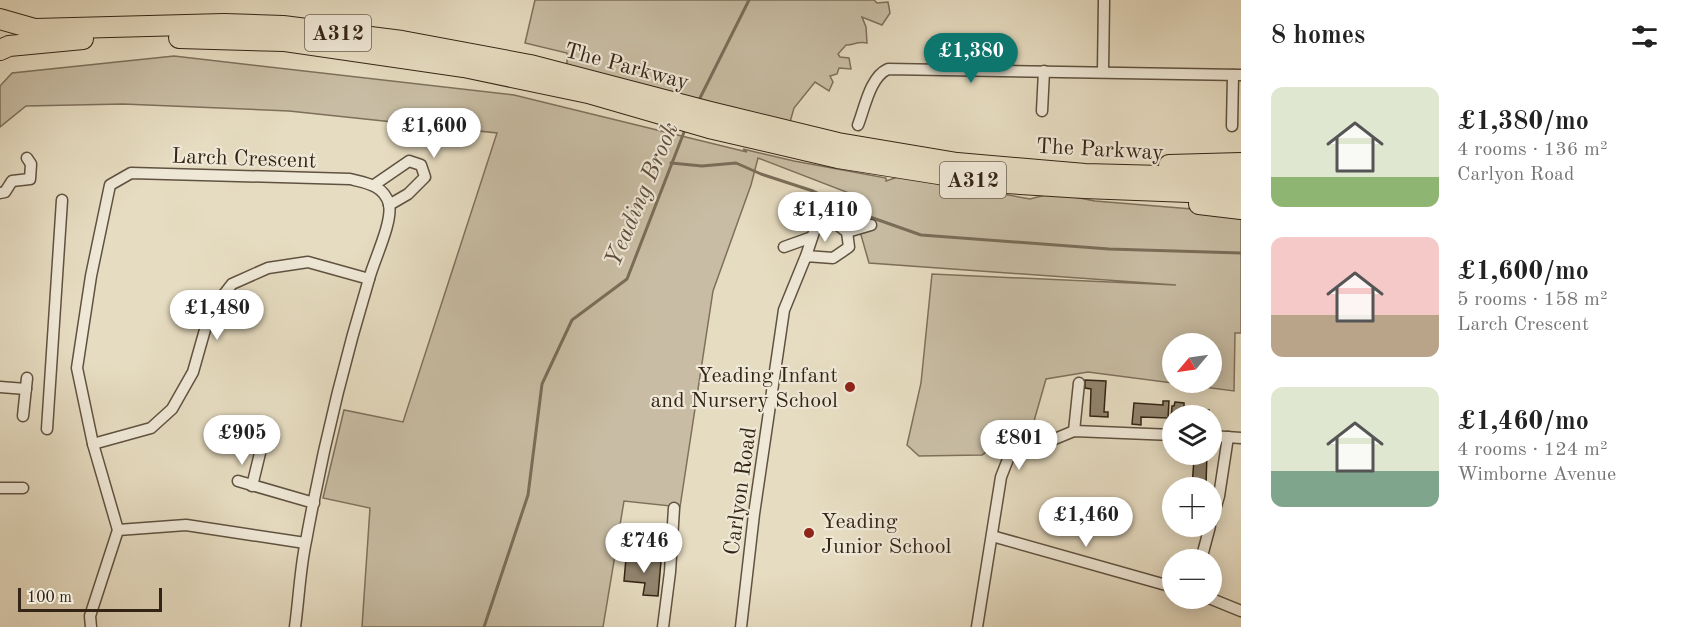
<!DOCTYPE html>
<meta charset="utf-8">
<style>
body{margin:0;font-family:"Old Standard TT",serif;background:#f6f6f6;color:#222;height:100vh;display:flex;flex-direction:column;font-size:22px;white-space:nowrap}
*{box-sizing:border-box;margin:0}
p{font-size:20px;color:#767676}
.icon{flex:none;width:33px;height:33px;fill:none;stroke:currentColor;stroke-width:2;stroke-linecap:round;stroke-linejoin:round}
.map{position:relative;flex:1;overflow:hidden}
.details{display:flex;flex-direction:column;background:#fff;width:450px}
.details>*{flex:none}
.needle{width:39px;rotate:241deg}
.fabs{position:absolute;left:1162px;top:333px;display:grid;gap:12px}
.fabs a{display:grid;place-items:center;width:60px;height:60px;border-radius:50%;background:#fff;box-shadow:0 3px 15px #0003;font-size:30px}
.scale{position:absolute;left:18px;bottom:15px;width:144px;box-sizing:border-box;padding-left:6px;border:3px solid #342415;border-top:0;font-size:16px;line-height:21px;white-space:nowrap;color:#342415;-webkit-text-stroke:4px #efe8d7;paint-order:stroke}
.price{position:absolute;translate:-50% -51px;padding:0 14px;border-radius:21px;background:#fff;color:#222;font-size:20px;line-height:39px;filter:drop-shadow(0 2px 3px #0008)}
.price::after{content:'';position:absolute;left:50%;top:36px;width:18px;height:14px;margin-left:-9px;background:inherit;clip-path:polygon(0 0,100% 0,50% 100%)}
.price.active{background:#0f766e;color:#fff}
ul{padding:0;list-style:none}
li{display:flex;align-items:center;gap:18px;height:150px;padding:0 30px}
li span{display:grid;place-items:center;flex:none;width:168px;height:120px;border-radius:12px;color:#555}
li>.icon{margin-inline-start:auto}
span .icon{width:72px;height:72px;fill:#fffc;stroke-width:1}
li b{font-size:26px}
h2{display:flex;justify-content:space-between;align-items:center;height:72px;padding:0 30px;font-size:26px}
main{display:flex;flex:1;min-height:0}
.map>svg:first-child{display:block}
</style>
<main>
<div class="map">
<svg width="1241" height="627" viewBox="0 0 1241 627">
<rect width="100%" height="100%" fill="#e6dcc1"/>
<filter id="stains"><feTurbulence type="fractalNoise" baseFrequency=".00333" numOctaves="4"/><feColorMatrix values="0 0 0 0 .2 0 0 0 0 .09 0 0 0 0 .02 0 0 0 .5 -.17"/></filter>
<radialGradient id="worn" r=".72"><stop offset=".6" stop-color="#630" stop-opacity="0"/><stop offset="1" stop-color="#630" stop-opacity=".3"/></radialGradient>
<g fill="#c8bda4" stroke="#7e705c" stroke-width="1.5" fill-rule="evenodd">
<path d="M535,0H874L877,3L888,2L890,13L882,25L862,17L866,27L867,43C856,41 852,46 846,45L838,54L840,57L849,58L851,69L839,68L837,74L830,76L833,82L829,91L815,82L794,108L788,129L567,67V53L525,43Z"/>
<path d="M174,56L514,95L747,152L743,149L794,161L886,178V181L901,176L1030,199L1053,193L1095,201L1241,213V333H1235L1234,391L1088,372L1046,379L1034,421L982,455L919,456L907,445L921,383L932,274L1176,285L869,263L849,193L758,158L751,185L713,291L680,507L624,501L603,627H362L370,508L323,498L344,410L403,422L497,133L289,111L123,104L26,106L0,127V86L12,73ZM1173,344H1212V382H1173Z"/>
</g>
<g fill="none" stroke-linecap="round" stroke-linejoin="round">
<g stroke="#7a6d59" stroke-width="3">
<path d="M698,102L749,0"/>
<path d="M671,163L702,166L736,163L761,174L813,191L870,217L921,235L1109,249L1241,253"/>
<path d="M484,627L528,495L542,384L572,320L627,279L686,127"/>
</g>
</g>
<g fill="#91846e" stroke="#342415" stroke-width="1.5">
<path d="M1085,380L1106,381L1104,412H1108V417L1090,416L1091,389L1085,388Z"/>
<path d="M1163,401H1169L1168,418L1141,417V425L1132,424L1134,403L1163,405Z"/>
<path d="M1175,402L1184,403V407L1209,410L1208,416H1173V419H1171L1172,406H1174Z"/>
<path d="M1189,454H1207L1206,484H1203V488H1192L1194,458L1189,457Z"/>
<path d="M626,558L661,561L658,596L643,595L645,583L624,581Z"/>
</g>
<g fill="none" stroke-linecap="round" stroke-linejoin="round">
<g stroke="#605240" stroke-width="13">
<g id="street">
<path d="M1103,71L1104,0"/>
<path d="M1042,111L1044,71"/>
<path d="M858,125C865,107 870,77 888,69L1241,75"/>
<path d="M1232,126L1233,75"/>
<path d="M374,185L409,161L421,165L425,177L408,194L389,205"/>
<path d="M0,193L5,192L12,181L30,179L31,164L27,158"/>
<path d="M847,232L871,225"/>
<path d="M784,247L812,237"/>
<path d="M0,387L26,389"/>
<path d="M23,416L27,378"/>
<path d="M47,429L62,200"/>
<path d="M1074,431L1079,383"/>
<path d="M1212,436L1241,438"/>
<path d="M93,444L151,428L172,409L193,372L210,312L232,284L268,268L308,262L369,279"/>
<path d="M238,481L314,503"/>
<path d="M252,486L260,453"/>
<path d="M0,488H23"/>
<path d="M1212,520L1219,496L1228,437"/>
<path d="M118,530L186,525L305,543"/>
<path d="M992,536L1173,587"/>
<path d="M1201,560L1210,526"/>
<path d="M1209,598L1241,611"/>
<path d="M91,627L90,616L118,530L93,444L77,368L91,276L110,185L131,173L350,179C366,183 384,185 389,204C393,222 374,260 369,279C343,365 322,453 306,541C300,569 299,598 295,627"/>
<path d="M663,627L670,572L674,508"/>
<path d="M741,627L754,514L784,310L806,256L817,223H835L847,232L849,247L833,258L806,256"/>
<path d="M977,627L1001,477L1010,454L1045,443L1074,431L1173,435"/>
</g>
</g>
<g stroke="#342415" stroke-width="22">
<g id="highway">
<path d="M0,19L35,29L224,24L283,26L402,41L530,65L710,112L838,143L957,163L1085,174L1241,178"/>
<path d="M179,38L285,41L464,67L588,93L709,128L838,158L989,182L1084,188L1241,194"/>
<path d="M0,50L9,46L83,39"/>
<path d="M1169,165L1241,163"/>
<path d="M1199,204L1241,209"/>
</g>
</g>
<use href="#street" stroke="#efe8d7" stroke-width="10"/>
<use href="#highway" stroke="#e6dcc1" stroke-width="20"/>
</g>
<g fill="#8f2418" stroke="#efe8d7" stroke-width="2">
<circle cx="850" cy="387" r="6"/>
<circle cx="809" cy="533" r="6"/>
</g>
<g text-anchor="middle" stroke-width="4.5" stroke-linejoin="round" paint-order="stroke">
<g fill="#efe8d7" stroke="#6c5f4f" stroke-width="1.5">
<rect x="305" y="15" width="66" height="36" rx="4.5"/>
<rect x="940" y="162" width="66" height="36" rx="4.5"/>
</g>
<g font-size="21" font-weight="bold" fill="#342415">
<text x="338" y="40">A312</text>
<text x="973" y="187">A312</text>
</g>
<g font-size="22" fill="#342415" stroke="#efe8d7">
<text transform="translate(627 65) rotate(15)" y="8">The Parkway</text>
<text transform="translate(1100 148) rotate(3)" y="8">The Parkway</text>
<text transform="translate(244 157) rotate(2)" y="8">Larch Crescent</text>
<text transform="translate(739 491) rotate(-82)" y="8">Carlyon Road</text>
</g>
<g font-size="22" fill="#342415" stroke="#efe8d7" text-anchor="end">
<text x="838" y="382">Yeading Infant<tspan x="838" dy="25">and Nursery School</tspan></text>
<text x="821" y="528" text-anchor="start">Yeading<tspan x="821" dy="25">Junior School</tspan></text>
</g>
<g font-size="24" font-style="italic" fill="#5d4e3d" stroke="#efe8d7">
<text transform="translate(641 194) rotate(-67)" y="8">Yeading Brook</text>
</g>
</g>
<rect width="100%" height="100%" filter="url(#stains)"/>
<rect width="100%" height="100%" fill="url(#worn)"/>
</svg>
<div class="fabs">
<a><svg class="needle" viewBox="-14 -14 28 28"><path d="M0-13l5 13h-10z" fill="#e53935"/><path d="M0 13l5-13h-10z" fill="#767676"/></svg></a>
<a><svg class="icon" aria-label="layers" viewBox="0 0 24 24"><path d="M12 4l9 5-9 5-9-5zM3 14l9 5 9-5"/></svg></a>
<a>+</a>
<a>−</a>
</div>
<div class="scale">100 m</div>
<b class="price active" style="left:971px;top:84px">£1,380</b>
<b class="price" style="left:434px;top:159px">£1,600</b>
<b class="price" style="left:825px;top:243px">£1,410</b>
<b class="price" style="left:217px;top:341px">£1,480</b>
<b class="price" style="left:242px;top:466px">£905</b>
<b class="price" style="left:1019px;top:471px">£801</b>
<b class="price" style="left:1086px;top:548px">£1,460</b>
<b class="price" style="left:644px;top:574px">£746</b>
</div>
<section class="details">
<h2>8 homes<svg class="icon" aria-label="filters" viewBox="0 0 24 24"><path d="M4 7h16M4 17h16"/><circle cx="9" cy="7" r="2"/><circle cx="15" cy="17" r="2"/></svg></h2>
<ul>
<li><span style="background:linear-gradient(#dfe7d0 75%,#8fb573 0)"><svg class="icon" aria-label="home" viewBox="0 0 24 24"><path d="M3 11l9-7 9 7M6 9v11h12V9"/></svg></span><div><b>£1,380/mo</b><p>4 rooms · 136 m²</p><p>Carlyon Road</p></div></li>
<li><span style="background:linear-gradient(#f6c9c9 65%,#b9a48a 0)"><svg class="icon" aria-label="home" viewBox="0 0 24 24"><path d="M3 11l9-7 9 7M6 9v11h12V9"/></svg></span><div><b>£1,600/mo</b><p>5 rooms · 158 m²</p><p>Larch Crescent</p></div></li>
<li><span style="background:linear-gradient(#dfe7d0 70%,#7fa58c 0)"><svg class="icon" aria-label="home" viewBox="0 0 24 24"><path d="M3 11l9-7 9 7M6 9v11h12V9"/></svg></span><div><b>£1,460/mo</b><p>4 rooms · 124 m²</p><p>Wimborne Avenue</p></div></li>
</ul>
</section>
</main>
